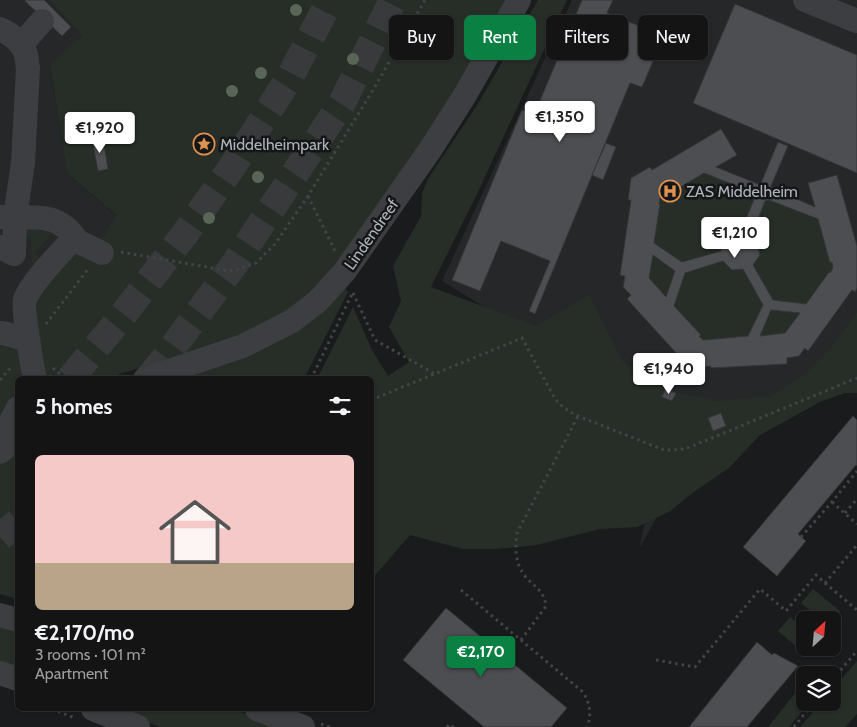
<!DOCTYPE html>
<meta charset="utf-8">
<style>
body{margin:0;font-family:Cabin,sans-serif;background:#212122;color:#f1f3f6;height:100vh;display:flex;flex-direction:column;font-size:19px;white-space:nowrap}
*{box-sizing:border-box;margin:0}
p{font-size:16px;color:#9d9ea0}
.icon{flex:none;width:28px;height:28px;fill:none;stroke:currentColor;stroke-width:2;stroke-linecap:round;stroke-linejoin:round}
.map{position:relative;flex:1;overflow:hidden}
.side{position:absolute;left:15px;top:376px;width:359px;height:335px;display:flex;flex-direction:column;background:#141415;border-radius:8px;box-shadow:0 1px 4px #0004,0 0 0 1px #333334}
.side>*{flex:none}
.top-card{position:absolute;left:389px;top:15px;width:392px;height:45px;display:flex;gap:10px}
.needle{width:32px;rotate:26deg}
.fabs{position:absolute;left:796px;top:611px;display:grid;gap:10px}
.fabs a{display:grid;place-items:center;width:45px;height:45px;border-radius:8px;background:#141415;box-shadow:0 1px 4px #0004,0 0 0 1px #333334;font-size:25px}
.price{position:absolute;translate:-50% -42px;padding:0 11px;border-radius:5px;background:#fff;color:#222;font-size:16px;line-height:32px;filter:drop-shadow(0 1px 2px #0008)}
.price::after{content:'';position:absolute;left:50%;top:30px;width:15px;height:11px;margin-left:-8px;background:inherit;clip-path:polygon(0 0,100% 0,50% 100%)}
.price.active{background:#0b8043;color:#fff}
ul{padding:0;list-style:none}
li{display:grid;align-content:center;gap:10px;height:265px;padding:0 20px}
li+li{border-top:1px solid #333334}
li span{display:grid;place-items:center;height:155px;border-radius:8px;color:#555}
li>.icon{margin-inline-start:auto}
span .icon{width:90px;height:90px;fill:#fffc;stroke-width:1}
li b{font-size:21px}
h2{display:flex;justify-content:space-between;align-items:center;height:60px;padding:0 20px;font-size:21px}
.pill{padding:0 18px;border-radius:8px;background:#141415;box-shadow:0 1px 4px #0004,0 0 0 1px #333334;font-size:18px;line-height:45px}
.pill.active{background:#0b8043;color:#fff}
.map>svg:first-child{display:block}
</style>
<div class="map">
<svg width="857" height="727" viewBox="0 0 857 727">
<rect width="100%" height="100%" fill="#1a1b1c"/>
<g fill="#262729">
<path d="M0,0H48L82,35L50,66L67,173L120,219L102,249L0,369Z"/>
<path d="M572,0H857V380L763,420L665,502L639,549L667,426L559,353L442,281Z"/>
</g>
<g fill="#272e27">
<path d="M48,0H508L430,136L360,234L313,291L285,315L252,331L177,357L103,379H42L29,303L66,260L90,243L105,235L116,215L67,173L50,65L82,35Z"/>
<path d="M538,0H567L477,194L431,287L536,326L589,295L623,362L676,393L717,401L771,396L803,376L834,344L857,312V393H845L820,402L760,435L729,468L691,494L669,512L637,527L600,529L537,545L497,549H463L410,535L371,580V379H317L353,307L372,350L388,376L409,362L389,327L401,301L393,266L421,216L422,193L429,177L476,107Z"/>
<path d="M704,173L754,193L755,197L741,231L738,230L723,239L721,251L682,262L654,243L660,204H659L660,198L665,195L666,196Z"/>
<path d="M769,200L818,219L830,262H832L833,268L830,273L828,272L806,304L773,300L753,265L760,254L755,236L752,235L765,201Z"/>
<path d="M23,224L58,229L62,241L52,233L35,253L43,262L30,274L26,271L32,269L31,236L23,235Z"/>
<path d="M653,255L675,271L666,297L649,278Z"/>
<path d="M723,261L732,270L743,269L763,305L748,336L703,340L674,306L685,273Z"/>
<path d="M345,287L348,292L304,379H174Z"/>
<path d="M771,310L800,313L785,333L760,336Z"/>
<path d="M0,342L18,345L22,359L21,379H18C17,400 13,406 0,422Z"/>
<path d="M17,448V599L0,594V458Z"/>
<path d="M813,589L840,611L832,620H822L801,603Z"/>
<path d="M790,617L805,629V648H810L805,654L778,631Z"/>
<path d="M0,624L17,628V671L0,666Z"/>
<path d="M857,661V714L845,727H800L821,703L832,702L833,689Z"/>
<path d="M805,681V702L809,703L789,727H768Z"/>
<path d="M114,709H233L279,727H160Z"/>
</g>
<g fill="#4c4e51" stroke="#353538" fill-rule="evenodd">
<path d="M25,0H44L71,27L62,36L25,1Z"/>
<path d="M582,0H613L607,13L664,36L642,87L630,83L535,314L529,311L550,261L501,241L480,291L452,280L522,110L534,115Z"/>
<path d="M735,4L857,55V173L693,103Z"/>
<path d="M721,129L737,155L716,167L758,184L761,183L778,142L788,146L771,186L773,189L815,207L808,183L837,175L857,246V288L855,292L852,290L808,351L805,348L799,356L787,358V364L711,368V366L692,368L679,354L678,355L627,299L631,295L623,287L625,276L620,275L631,200H628L631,178L650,167L652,170ZM704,173L754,193L755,197L741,231L738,230L723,239L721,251L682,262L654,243L660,204H659L660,198L665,195L666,196ZM769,200L818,219L830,263L832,262L833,268L830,273L829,272L806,304L773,300L753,265L760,255L755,236L752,235L765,201ZM653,255L675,271L666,297L649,278ZM723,261L732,270L743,269L763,305L748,336L703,340L699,336L701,335L674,306L685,273ZM771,310L800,313L785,333L760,336Z"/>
<path d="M103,138L108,169L98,171L92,140Z"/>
<path d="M606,143L616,147L603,180L592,175Z"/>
<path d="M665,389L676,393L672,401L662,397Z"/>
<path d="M721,413L726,426L713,431L708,418Z"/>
<path d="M853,416L857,420V466L856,465L798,534L806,541L777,576L743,547Z"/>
<path d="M446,608L567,708L551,727H484L403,660Z"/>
<path d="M757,642L772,655L774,653L798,666L747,727H689Z"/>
</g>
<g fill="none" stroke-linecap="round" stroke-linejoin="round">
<g stroke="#383a3c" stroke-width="28" stroke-dasharray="28 14" stroke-linecap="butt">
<path d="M70,379L123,315L187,231L232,167L290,77L330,0"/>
<path d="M148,379L165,358L233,266L342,103L393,0"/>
<path d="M0,537L18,522"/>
</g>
<g stroke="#424548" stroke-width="3" stroke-dasharray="2.5 4" stroke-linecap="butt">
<path d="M308,196L335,251"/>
<path d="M121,252L229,271L236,270L256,263L275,244L308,196L373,90L425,0"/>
<path d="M353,293L375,340L435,374"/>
<path d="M46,324L89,268"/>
<path d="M53,368L66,379"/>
<path d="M311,379L352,294"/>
<path d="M0,380L12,366"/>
<path d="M371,400L522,338L554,397C560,406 568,411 578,416L664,450C674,450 681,450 690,447L857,378"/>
<path d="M832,502L857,524"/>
<path d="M845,513L857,499"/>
<path d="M801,537L832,502L857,471"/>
<path d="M825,583L857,610"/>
<path d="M461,590L583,692C590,704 592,714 587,727"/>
<path d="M521,640L546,606C544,590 534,587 524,575C515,562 515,548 517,533L578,416"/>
<path d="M656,660L695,667L760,589L786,611L816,575L825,583L857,545"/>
<path d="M832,680L857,651"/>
<path d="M52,709L75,718"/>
<path d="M321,724L330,727"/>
<path d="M447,727L450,724L453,727"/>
<path d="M794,727L814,702"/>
</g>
<g stroke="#3c3e41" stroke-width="24">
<path d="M805,0L857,21"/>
<path d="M0,29C11,34 23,43 26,55C27,59 27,64 28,68L23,163L15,217H0"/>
<path d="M21,45L42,21"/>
<path d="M73,239L102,253"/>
<path d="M0,247L14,254L15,217C40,218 56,214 74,236L73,239C59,255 33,280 25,299C22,307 32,366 35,379"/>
<path d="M0,333L7,334L28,340"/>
<path d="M145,379L243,346L292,321L318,301L345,271L430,150L465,95L519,0"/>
<path d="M0,432L10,423L18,408"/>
<path d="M0,452L18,437"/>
<path d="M0,615L18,620"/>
<path d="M0,673L18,679"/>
<path d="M93,709L138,727"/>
<path d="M257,709L303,727"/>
</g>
</g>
<g fill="#596657">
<circle cx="296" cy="10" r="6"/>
<circle cx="353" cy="59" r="6"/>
<circle cx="261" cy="73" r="6"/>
<circle cx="232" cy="91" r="6"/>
<circle cx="258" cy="177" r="6"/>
<circle cx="209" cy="218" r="6"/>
</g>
<defs>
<g id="sight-ring" transform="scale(1.125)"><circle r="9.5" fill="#151617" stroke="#df914f" stroke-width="1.5"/><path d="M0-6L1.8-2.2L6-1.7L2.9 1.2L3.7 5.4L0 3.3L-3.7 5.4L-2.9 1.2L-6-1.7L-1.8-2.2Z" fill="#df914f"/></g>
<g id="hospital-ring" transform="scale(1.125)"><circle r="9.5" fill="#151617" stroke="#df914f" stroke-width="1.5"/><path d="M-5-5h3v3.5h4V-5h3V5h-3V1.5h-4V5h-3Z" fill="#df914f"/></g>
</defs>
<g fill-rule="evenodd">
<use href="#sight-ring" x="204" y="144"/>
<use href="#hospital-ring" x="670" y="191"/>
</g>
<g text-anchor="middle" stroke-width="5" stroke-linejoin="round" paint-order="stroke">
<g font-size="16" fill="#aeb4ba" stroke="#151617" text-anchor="start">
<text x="220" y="150">Middelheimpark</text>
<text x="686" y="197">ZAS Middelheim</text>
</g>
<g font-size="16" fill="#aeb4ba" stroke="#151617">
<text transform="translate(371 234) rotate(-55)" y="6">Lindendreef</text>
</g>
</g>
</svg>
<div class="fabs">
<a><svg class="needle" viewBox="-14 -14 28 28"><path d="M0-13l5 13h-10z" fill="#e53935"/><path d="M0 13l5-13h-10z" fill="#9d9ea0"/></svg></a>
<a><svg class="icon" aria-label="layers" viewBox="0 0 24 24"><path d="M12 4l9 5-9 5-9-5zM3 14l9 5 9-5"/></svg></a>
</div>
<b class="price" style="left:560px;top:143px">€1,350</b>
<b class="price" style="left:100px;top:154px">€1,920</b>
<b class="price" style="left:735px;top:259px">€1,210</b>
<b class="price" style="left:669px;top:395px">€1,940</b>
<b class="price active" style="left:481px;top:678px">€2,170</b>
<div class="top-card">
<a class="pill">Buy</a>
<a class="pill active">Rent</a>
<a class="pill">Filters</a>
<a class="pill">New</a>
</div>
<section class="side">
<h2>5 homes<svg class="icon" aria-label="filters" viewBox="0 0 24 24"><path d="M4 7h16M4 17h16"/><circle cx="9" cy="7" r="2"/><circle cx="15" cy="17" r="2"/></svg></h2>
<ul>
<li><span style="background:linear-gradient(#f6c9c9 70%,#b9a48a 0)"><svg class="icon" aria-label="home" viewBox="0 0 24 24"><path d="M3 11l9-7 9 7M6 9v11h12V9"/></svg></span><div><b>€2,170/mo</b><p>3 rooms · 101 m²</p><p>Apartment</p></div></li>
</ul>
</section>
</div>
